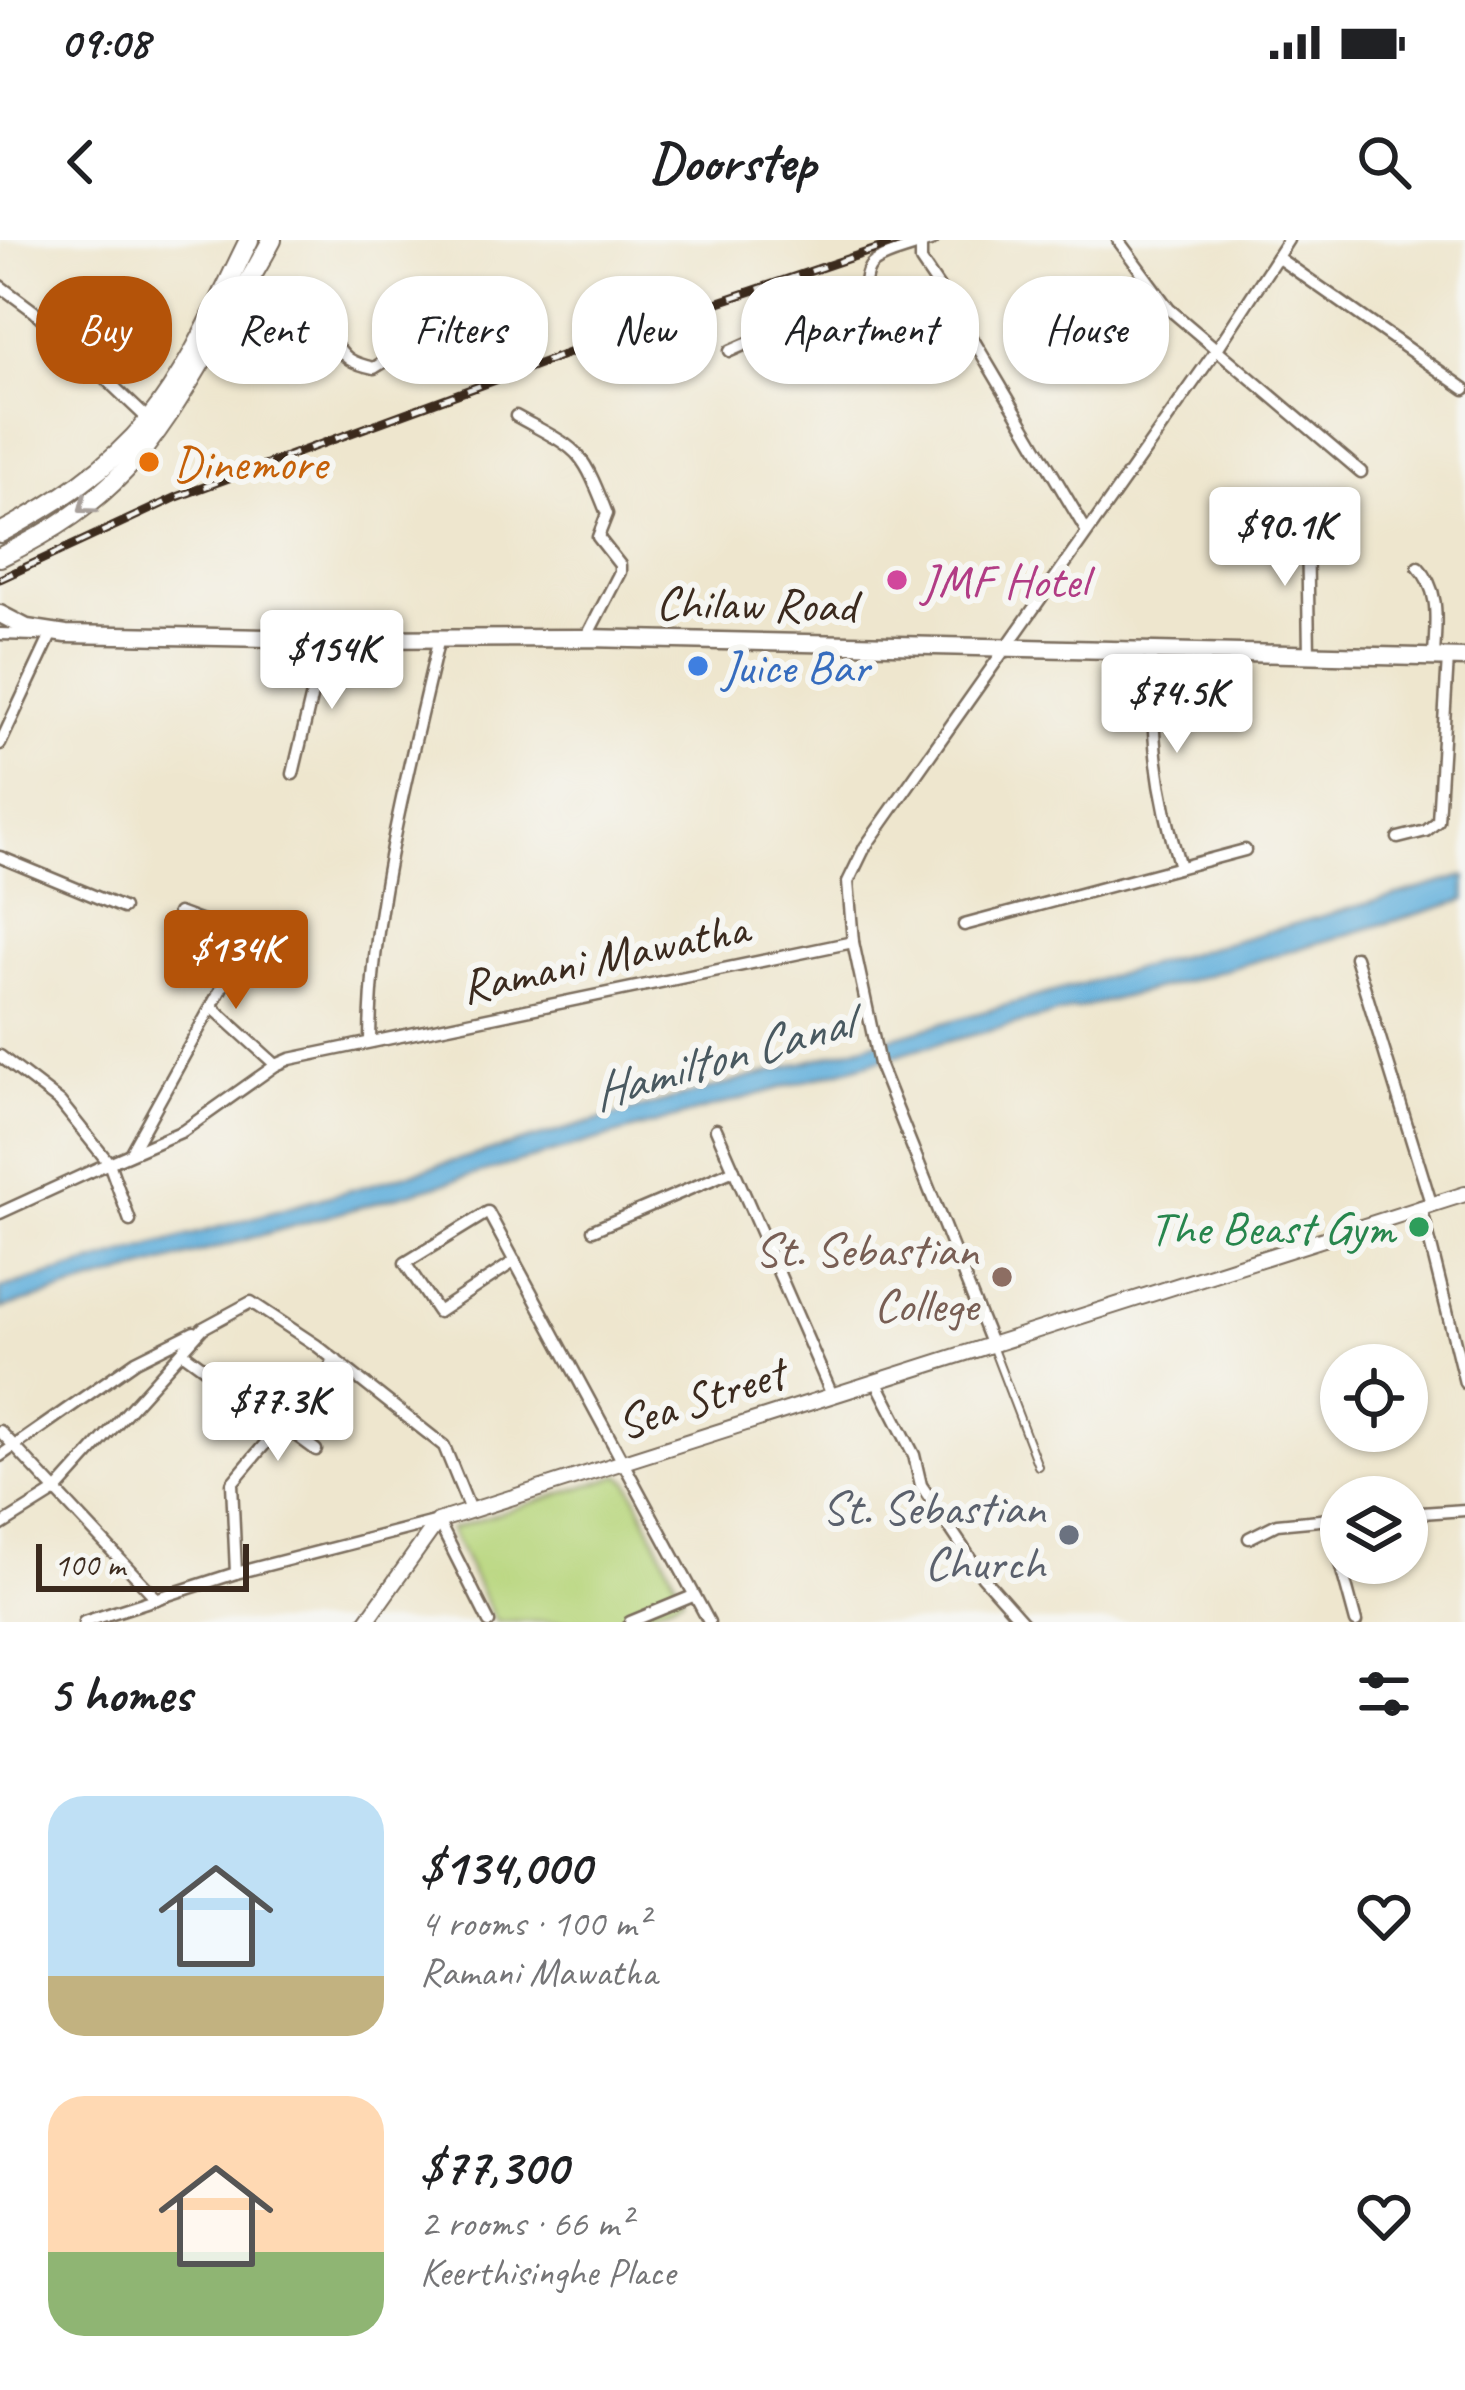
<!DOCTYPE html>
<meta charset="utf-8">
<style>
body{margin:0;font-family:Caveat,sans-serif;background:#f2f2f2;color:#202124;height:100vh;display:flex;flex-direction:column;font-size:45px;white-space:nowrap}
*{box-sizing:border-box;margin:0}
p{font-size:39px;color:#757577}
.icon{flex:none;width:66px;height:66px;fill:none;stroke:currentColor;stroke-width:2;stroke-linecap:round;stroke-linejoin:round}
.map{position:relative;height:1382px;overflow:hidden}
.side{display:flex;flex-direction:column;background:#fff;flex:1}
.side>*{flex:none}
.banner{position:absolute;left:36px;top:36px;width:1395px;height:108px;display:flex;gap:24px}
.buttons{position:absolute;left:1320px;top:1104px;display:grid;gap:24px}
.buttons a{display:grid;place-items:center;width:108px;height:108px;border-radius:50%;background:#fff;box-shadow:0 3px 9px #0004;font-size:60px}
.scale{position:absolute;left:36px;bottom:30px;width:213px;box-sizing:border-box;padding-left:12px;border:6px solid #3b2a1e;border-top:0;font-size:33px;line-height:42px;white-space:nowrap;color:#3b2a1e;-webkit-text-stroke:9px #f6f6f2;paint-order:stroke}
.price{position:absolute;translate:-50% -102px;padding:0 27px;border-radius:12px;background:#fff;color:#222;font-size:39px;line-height:78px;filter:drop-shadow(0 3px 6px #0008)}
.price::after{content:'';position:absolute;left:50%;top:72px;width:36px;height:27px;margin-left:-18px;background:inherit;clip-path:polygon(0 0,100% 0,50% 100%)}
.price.current{background:#b45309;color:#fff}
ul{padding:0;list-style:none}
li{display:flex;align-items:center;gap:36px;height:300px;padding:0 48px}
li span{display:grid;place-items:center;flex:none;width:336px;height:240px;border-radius:36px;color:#555}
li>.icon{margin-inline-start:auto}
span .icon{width:144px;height:144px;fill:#fffc;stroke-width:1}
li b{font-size:51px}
h2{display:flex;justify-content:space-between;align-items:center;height:144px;padding:0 48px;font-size:51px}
.pill{padding:0 42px;border-radius:48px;background:#fff;box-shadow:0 3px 9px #0004;font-size:42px;line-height:108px}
.pill.current{background:#b45309;color:#fff}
.status{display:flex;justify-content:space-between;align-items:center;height:84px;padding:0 60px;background:#fff;direction:ltr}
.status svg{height:33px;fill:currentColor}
header{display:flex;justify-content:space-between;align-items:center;height:156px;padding:0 48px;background:#fff;font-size:54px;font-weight:800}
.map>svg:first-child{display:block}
</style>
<div class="status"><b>09:08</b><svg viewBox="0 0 49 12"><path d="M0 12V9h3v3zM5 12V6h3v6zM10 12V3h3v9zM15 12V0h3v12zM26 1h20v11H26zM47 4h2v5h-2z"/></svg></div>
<header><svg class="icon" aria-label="back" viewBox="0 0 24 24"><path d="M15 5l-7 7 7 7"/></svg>Doorstep<svg class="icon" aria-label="search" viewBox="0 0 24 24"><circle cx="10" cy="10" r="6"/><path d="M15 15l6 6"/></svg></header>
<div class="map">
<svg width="1465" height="1382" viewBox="0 0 1465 1382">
<rect width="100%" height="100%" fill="#f6f6f2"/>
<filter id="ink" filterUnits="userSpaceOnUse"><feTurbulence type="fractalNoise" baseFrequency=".00833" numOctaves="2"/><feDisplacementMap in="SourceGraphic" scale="24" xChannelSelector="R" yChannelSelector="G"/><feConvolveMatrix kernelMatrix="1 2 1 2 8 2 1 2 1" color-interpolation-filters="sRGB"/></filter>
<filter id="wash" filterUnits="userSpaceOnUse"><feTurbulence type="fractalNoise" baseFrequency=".004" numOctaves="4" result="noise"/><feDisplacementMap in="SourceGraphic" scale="48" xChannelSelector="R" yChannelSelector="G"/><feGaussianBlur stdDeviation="2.7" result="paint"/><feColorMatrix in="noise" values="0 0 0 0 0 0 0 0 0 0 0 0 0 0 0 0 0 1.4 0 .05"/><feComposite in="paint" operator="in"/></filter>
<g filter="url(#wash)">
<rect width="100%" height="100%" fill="#eee6ce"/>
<path fill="#b8d67d" stroke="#7a804e" stroke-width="3" d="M620,1235L629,1242L683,1357L624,1382H496L450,1289Z"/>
<path fill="#63b0dc" stroke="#4f6d7d" stroke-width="3" d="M1465,636V660L1190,740L925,807L0,1069V1049Z"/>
</g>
<g filter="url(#ink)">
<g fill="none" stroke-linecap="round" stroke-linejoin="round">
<g stroke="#7a6c5c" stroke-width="10">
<path id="service" d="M992,1106L1038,1226"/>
</g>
<g stroke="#7a6c5c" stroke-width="15">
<g id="minor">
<path d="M933,0L921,4V21L967,89L1087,292"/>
<path d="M1118,0L1169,69L1361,232"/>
<path d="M1277,17L1465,149"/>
<path d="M0,46L35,72L149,180"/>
<path d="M245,47C270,61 297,74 321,90C346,108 335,120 374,128L395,115"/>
<path d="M730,111L776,91L858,85C869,68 858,33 875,22C888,13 907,10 921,4"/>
<path d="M516,176C579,211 580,205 607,274L598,297L620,325V332L586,398"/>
<path d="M1307,282L1309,416"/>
<path d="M1418,327C1442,352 1435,385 1434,417"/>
<path d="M0,394L37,395"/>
<path d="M1151,410C1152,493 1155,546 1180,627"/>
<path d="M0,504L52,393"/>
<path d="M293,534L325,399"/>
<path d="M1398,598L1426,591L1438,581L1448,418"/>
<path d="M0,617L123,668"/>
<path d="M964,685L1245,610"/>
<path d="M1355,717L1431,963"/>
<path d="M212,767L276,825"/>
<path d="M370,801C371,665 409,530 439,398"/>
<path d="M0,816L60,862L109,923L0,973"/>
<path d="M716,889L832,1155"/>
<path d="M131,912L242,711V699L235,694L178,673"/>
<path d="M1421,966L1465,1143"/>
<path d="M130,981L109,923L183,891L276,825L290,819L853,702"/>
<path d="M593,990L734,930"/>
<path d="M515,1021L438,1072L405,1023L488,972L709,1382"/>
<path d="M992,1106L879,824L853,702L848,642L865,607L1217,109L1288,0"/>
<path d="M182,1112L316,1210"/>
<path d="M877,1143L914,1215L921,1245L983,1337L1023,1382"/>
<path d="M0,1191L157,1359"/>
<path d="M0,1216L136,1121L194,1092"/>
<path d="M1407,1274L1465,1270"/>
<path d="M1328,1279L1356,1382"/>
<path d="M0,1286L56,1251L203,1088L251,1062L316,1105L444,1206L470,1270"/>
<path d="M1249,1298L1277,1284L1341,1278"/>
<path d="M236,1333L232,1243L336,1120"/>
<path d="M84,1382L236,1333L438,1281L489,1382"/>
<path d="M630,1382L693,1356"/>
</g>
</g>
<g stroke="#7a6c5c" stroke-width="18">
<path id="tertiary" d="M366,1382L438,1281L1465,954"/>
</g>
<g stroke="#7a6c5c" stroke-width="21">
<path id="primary" d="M0,374L27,388L66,394L325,399L586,398L1465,418"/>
</g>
<g stroke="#7a6c5c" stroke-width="22">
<g id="trunk">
<path d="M0,293C55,264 109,229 149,180C191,128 219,60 249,0"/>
<path d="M0,317C115,261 148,212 211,105C231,70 253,36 272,0"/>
</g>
</g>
<use href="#service" stroke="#fff" stroke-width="6"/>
<use href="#minor" stroke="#fff" stroke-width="10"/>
<use href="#tertiary" stroke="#fff" stroke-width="14"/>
<use href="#primary" stroke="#fff" stroke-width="16"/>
<use href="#trunk" stroke="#fff" stroke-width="18"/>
<g stroke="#3b2a1e" stroke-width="9">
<path id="rail" d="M0,339L177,257L577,110L903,0"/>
</g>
<use href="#rail" stroke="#f6f6f2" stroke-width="4.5" stroke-dasharray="14" stroke-linecap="butt"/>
</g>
<defs><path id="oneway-chevron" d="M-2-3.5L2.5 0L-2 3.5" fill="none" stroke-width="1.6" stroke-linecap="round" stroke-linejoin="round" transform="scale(3)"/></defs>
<use stroke="#a79f9a" href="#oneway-chevron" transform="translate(86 266) rotate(143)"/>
</g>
<circle fill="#e8710a" stroke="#f6f6f2" stroke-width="4.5" cx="149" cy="222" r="12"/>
<circle fill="#d1479c" stroke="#f6f6f2" stroke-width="4.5" cx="897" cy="340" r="12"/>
<circle fill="#3f7fe0" stroke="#f6f6f2" stroke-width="4.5" cx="698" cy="426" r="12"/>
<circle fill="#2e9e5b" stroke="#f6f6f2" stroke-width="4.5" cx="1419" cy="987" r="12"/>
<circle fill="#8d6e63" stroke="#f6f6f2" stroke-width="4.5" cx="1002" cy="1037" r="12"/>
<circle fill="#6b7280" stroke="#f6f6f2" stroke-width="4.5" cx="1069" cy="1295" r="12"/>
<g text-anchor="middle" stroke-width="12" stroke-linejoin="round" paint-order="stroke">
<g font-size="48" fill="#c56008" stroke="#f6f6f2" text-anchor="start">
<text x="173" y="239">Dinemore</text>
</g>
<g font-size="48" fill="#b23c85" stroke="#f6f6f2" text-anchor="start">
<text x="921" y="357">JMF Hotel</text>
</g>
<g font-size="48" fill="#3b2a1e" stroke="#f6f6f2">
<text transform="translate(756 363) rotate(1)" y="17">Chilaw Road</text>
<text transform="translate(604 716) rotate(-12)" y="17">Ramani Mawatha</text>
<text transform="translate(700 1157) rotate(-18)" y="17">Sea Street</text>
</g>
<g font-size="48" fill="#366cbe" stroke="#f6f6f2" text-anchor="start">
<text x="722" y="443">Juice Bar</text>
</g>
<g font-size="48" fill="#27864d" stroke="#f6f6f2" text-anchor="end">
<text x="1395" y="1004">The Beast Gym</text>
</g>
<g font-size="48" fill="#785e54" stroke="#f6f6f2" text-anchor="end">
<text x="978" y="1026">St. Sebastian<tspan x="978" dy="55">College</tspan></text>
</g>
<g font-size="48" fill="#5b616d" stroke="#f6f6f2" text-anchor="end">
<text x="1045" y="1284">St. Sebastian<tspan x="1045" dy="55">Church</tspan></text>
</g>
<g font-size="51" font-style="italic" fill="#495960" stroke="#f6f6f2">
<text transform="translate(721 816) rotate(-16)" y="18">Hamilton Canal</text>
</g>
</g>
</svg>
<div class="buttons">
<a><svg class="icon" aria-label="locate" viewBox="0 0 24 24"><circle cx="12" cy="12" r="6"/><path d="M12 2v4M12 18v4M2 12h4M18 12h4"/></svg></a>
<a><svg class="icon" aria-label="layers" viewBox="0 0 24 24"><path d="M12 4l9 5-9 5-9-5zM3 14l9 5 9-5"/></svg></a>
</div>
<div class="scale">100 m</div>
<b class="price" style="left:1285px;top:349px">$90.1K</b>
<b class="price" style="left:332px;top:472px">$154K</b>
<b class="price" style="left:1177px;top:516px">$74.5K</b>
<b class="price current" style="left:236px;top:772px">$134K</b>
<b class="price" style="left:278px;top:1224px">$77.3K</b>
<div class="banner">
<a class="pill current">Buy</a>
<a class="pill">Rent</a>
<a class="pill">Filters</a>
<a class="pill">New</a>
<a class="pill">Apartment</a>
<a class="pill">House</a>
</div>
</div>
<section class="side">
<h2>5 homes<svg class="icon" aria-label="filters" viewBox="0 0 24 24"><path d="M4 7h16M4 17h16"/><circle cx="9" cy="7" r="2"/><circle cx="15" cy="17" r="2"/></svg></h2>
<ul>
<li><span style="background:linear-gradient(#bfe0f5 75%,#c2b280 0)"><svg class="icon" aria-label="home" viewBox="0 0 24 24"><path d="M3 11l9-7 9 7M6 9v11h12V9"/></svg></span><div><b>$134,000</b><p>4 rooms · 100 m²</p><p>Ramani Mawatha</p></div><svg class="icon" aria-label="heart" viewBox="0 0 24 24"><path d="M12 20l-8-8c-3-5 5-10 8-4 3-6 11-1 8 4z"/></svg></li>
<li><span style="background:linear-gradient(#ffd9b3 65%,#8fb573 0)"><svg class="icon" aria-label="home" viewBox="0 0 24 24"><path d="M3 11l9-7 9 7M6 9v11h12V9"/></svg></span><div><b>$77,300</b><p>2 rooms · 66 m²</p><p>Keerthisinghe Place</p></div><svg class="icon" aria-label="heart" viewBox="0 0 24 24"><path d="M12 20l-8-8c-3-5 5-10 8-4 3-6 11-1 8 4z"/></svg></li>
</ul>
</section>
